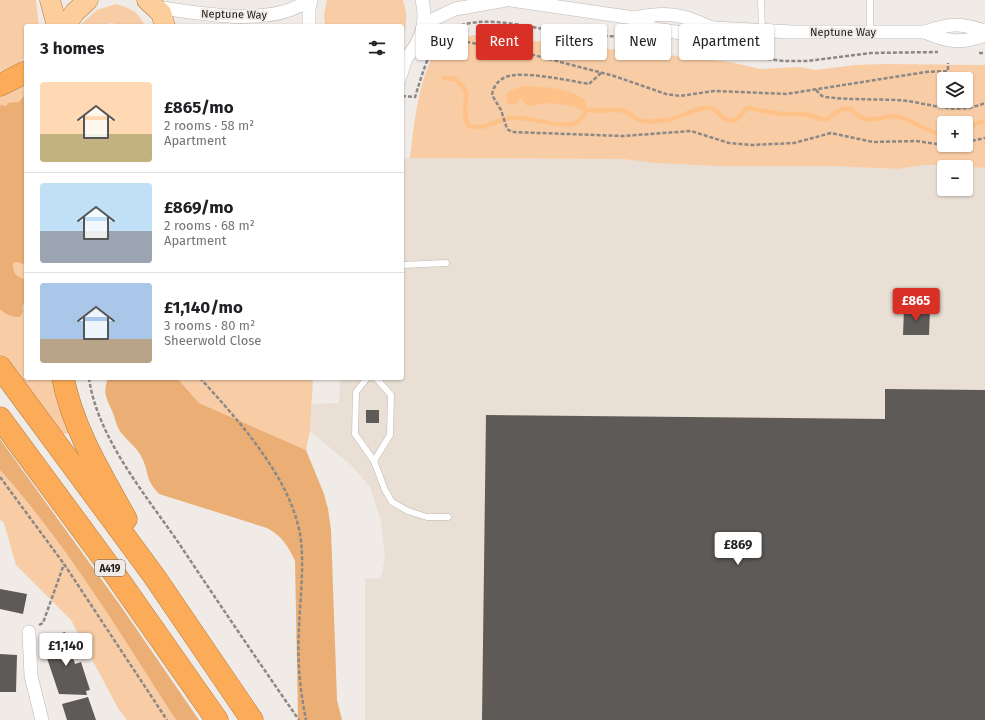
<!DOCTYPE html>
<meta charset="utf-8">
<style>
body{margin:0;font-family:"Fira Sans",sans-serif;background:#f6f6f6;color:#202124;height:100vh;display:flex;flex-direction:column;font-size:15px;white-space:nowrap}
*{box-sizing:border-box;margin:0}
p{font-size:13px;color:#757577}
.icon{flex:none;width:22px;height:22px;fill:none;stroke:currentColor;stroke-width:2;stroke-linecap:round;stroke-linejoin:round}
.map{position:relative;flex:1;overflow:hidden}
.drawer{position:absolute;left:24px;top:24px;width:380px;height:356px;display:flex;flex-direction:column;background:#fff;border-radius:4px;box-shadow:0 1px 3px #0004}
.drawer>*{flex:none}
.guide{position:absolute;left:416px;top:24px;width:380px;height:36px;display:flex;gap:8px}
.fabs{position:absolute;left:937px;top:72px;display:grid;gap:8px}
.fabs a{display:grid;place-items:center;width:36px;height:36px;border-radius:4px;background:#fff;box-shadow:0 1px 3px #0004;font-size:20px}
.price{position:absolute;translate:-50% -34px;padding:0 9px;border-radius:4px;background:#fff;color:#222;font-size:13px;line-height:26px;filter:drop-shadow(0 1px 2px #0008)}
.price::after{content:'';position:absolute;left:50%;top:24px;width:12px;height:9px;margin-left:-6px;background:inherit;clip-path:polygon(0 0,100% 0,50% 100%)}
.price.active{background:#d93025;color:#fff}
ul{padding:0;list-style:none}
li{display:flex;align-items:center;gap:12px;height:100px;padding:0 16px}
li+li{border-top:1px solid #e0e0e0}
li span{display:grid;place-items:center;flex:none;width:112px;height:80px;border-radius:4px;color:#555}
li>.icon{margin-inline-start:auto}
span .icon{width:48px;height:48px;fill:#fffc;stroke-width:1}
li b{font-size:17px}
h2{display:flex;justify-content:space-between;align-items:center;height:48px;padding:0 16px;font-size:17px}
.tag{padding:0 14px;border-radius:4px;background:#fff;box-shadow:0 1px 3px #0004;font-size:14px;line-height:36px}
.tag.active{background:#d93025;color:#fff}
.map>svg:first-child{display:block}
</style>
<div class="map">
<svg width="985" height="720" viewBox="0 0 985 720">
<rect width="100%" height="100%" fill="#f0ebe7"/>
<path fill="#e9dfd5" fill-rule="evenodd" d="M402,158L623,159L655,163L715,166H828L898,169L924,165H943L985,168V720H365V579L381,578L385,557L381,521L370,487L353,467L310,431L312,404L339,403L340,378H402ZM944,167H966V189H944Z"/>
<g fill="#f8cda6" fill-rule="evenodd">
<path d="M0,0H36L39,26H26V57L13,67L0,71Z"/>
<path d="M327,0H403C407,12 408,25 402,36V26H325L324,15Z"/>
<path d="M116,4C132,9 138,11 145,26H124L111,23L95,26H79L97,10Z"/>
<path d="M453,32L457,41L472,35L498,36L589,48L625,50L730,62L760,69L800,67L815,70L855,65L882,64L985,65V168L943,165H924L898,169L828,166H715L655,163L623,159L410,158C415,119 419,57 453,32ZM944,79H966V101H944ZM944,123H966V145H944Z"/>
<path d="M26,80V378H52L69,431L67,434H62L0,354V94Z"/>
<path d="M177,378H313L310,431L306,450L199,403Z"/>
<path d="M0,470C68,546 121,635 176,720H127L119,710L71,620L16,565L4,523L0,519Z"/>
</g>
<g fill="#ebaf75">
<path d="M26,96V265L17,262L13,263C12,274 17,277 26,280V301L22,306L23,312L20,317C12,317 6,315 0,309V105L6,106L8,103L19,102L23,97Z"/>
<path d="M108,378H177L199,403L306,450L324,494L328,509L331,530L337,700L342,720H298V718L295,561C288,546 282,536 267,528L159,494C144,478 150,473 141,456C136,447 130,443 123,435C117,429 116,421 113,413C107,399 102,394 108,378Z"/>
<path d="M0,439L120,605L199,720H176C121,635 68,546 0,470Z"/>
</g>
<path fill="#fec187" d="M524,86C545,87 568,87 585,100L586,107L581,110L573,106L550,103L529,106L526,105L521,98L515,104H508L506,96L509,91Z"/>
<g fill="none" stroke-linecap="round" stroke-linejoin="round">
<g stroke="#fec187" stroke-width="4.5">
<path d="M444,78L455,79C477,96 458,104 468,125C483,132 495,120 510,118C531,116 551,127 572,124C580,123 583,116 587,110"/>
<path d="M585,109C597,113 606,109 618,110C628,110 632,118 640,120C648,123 660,121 668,120C682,117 695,107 709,108C718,108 721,119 729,121L737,119L747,108L781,114H805L821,119H827L842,109H851L860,117L870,120L892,116L903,118L944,137"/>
<path d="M966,131L977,123L985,121"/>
</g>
</g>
<g fill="#5e5a57">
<path d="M904,308L930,309L929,335H903Z"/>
<path d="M885,389L985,390V720H482L486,415L885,419Z"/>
<rect x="366" y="410" width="13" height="13"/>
<path d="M0,589L27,594L23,614L0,609Z"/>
<path d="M65,632L75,664L81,662L90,690L86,691L87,695L59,694L44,649L49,647L46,638Z"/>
<path d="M0,654L17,655L16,692H0Z"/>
<path d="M88,697L96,720H67L62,704Z"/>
</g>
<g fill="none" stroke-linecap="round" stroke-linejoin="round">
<g stroke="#beb9b5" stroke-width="7">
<g id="lane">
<path d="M761,0L762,31"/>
<path d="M870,32V0"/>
<path d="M402,82L409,60"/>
<path d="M402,265L446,263"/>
<path d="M367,378L356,392L355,434L374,461L385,490L392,502L408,511L427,517H448"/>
<path d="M374,461L390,435L391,395L376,378"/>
</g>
</g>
<g stroke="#beb9b5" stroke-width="14">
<g id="street">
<path d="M511,0L634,18L654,29L689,34L712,28L792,32H925C949,23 960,23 985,31"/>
<path d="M156,7C198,13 273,28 308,0"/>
<path d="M634,18C666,11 683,14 712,28"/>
<path d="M424,24L455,9L506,0"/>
<path d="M309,26V9L311,0"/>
<path d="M925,32C948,42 961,44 985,35"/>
<path d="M402,62C420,45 428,24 422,0"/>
<path d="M29,632L31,676L42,720"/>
</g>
</g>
<g stroke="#b07b44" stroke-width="21">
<g id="primary">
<path d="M50,0L57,26"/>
<path d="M147,0L161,13L165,26"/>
<path d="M65,26L75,12L88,0"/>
</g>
</g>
<g stroke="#b07b44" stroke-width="23">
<g id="highway">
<path d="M0,85L26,72"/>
<path d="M0,367L154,576L252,720"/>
<path d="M63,378C73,429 101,474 126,519"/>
<path d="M0,418L114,573L217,720"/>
</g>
</g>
<g stroke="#8c8886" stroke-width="2.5" stroke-dasharray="4 2" stroke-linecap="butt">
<path d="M464,36L467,42L526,53L614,76L666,94L680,96L714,91L786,94L926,72L948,71V63"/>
<path d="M697,47L735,49L768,59L784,61H807L871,53L938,52"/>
<path d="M979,53H985"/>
<path d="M601,73L589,84C571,81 521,70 506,77C498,80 493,87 492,95L501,110L507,129L512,132L623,136L691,131L729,143L752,145L794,143L831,133L873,142L916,141L944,145"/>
<path d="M816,90L822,96L826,97C849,100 873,99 897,100C928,102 955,116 985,103"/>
<path d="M402,96L415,97C422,76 429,44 449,31C483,9 545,33 583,35C602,37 621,35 641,39"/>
<path d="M966,142L985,138"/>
<path d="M89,378C97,437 145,494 178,542C218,602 258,661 299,720"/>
<path d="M200,378C239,421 294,481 301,541C304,570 300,600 299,629C297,660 300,690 306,720"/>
<path d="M0,477L64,564L167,720"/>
<path d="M39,625L43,623L64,564"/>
</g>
<use href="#lane" stroke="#fff" stroke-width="6"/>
<use href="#street" stroke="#fff" stroke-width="13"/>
<use href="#primary" stroke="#fdcd9b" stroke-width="20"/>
<use href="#highway" stroke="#fcac58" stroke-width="22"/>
</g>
<g text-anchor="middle" stroke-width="4" stroke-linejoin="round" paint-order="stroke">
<rect fill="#f0ebe7" stroke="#605d5b" stroke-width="1" x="95" y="560" width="30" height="16" rx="3"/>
<g font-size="10" font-weight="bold" fill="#22201f">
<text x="110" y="572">A419</text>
</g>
<g font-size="11" fill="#22201f" stroke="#f0ebe7">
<text transform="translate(234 14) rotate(1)" y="4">Neptune Way</text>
<text x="843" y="36">Neptune Way</text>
</g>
</g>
</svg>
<div class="fabs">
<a><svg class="icon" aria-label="layers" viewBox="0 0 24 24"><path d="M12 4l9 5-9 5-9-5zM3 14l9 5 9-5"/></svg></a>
<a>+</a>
<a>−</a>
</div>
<b class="price active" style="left:916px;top:322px">£865</b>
<b class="price" style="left:738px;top:566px">£869</b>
<b class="price" style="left:66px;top:667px">£1,140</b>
<div class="guide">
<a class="tag">Buy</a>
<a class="tag active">Rent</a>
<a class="tag">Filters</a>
<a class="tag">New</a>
<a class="tag">Apartment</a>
</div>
<section class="drawer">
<h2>3 homes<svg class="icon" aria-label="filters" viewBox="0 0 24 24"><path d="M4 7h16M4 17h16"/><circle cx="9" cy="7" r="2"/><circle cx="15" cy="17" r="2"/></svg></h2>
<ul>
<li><span style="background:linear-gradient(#ffd9b3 65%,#c2b280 0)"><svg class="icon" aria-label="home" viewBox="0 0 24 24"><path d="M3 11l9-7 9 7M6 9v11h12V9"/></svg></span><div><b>£865/mo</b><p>2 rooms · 58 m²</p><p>Apartment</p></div></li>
<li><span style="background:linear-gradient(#bfe0f5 60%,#9aa5b1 0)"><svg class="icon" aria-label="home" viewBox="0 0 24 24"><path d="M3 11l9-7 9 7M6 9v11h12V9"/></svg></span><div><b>£869/mo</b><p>2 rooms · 68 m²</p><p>Apartment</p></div></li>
<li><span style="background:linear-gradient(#a9c7e8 70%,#b9a48a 0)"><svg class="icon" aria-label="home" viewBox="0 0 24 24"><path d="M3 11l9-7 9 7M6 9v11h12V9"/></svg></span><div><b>£1,140/mo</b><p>3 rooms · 80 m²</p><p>Sheerwold Close</p></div></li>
</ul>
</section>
</div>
